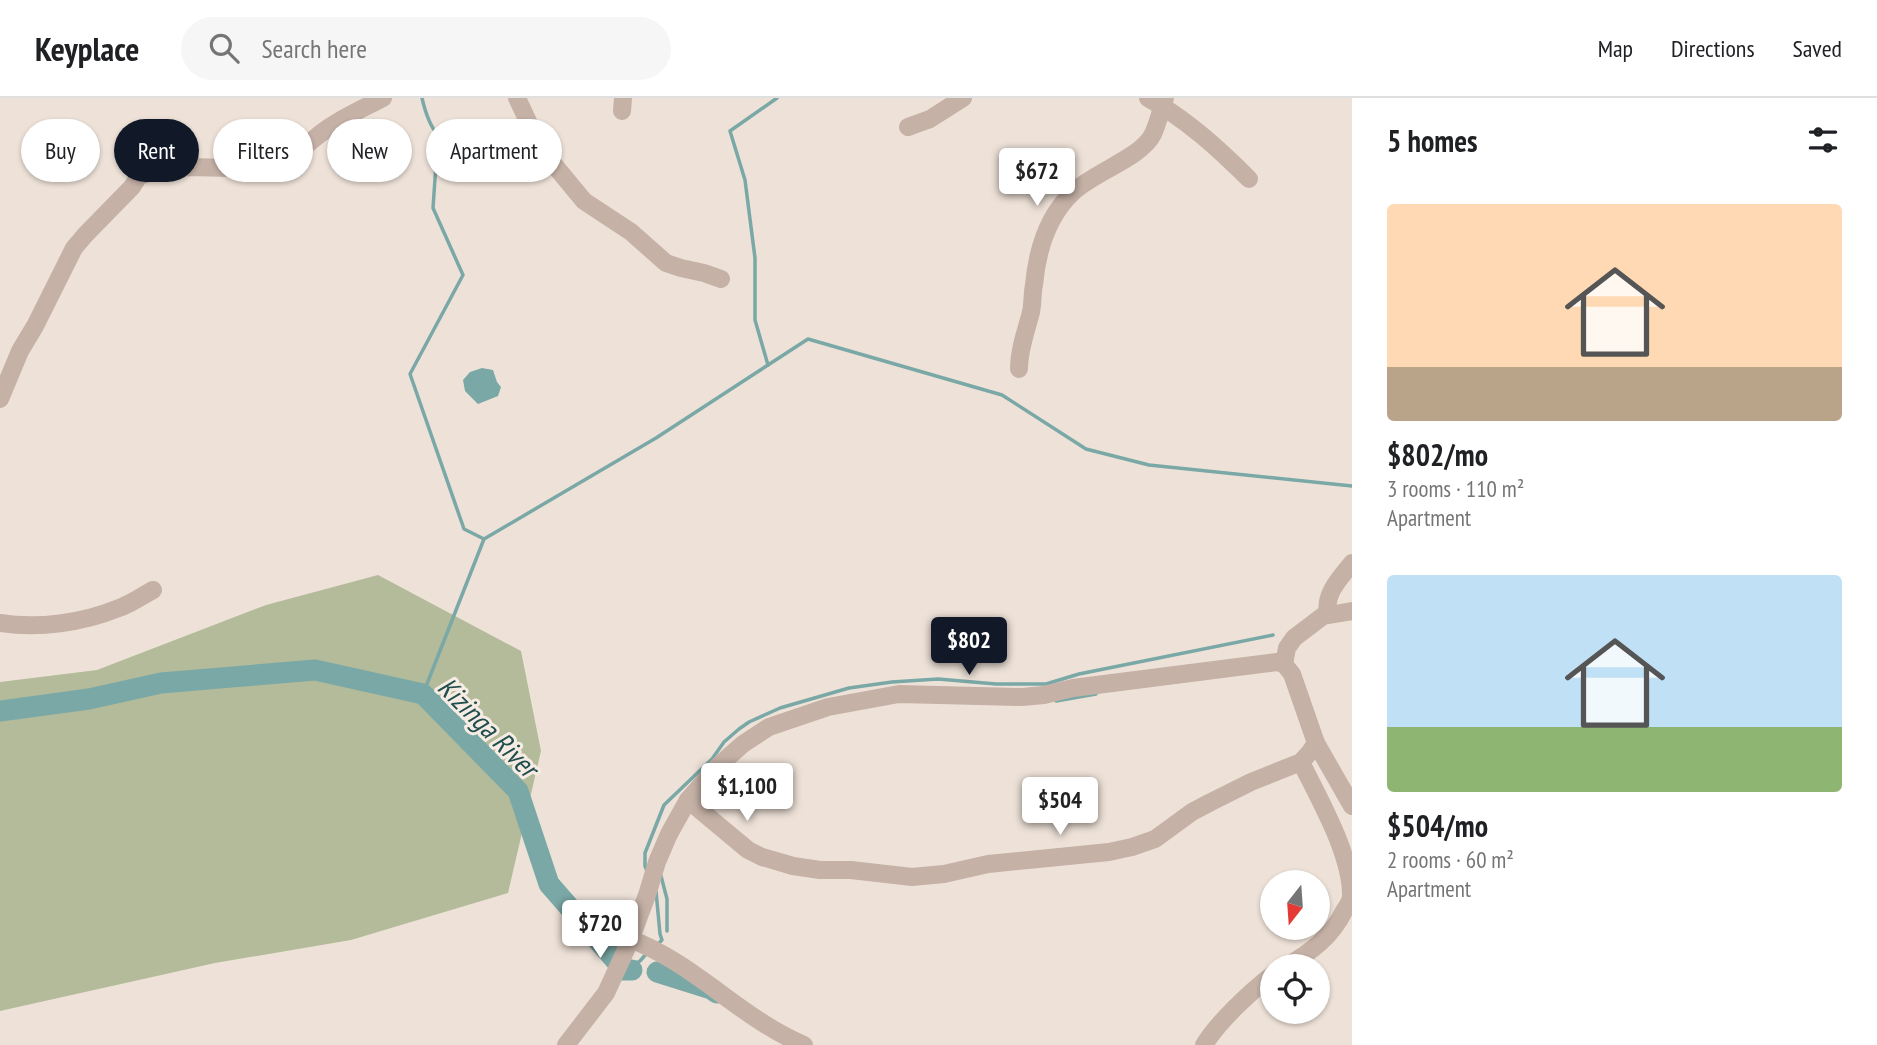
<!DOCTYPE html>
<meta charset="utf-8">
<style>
body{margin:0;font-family:"PT Sans Narrow",sans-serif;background:#f6f6f6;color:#202124;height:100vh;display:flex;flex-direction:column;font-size:26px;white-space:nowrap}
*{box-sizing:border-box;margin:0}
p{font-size:23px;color:#757577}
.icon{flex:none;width:38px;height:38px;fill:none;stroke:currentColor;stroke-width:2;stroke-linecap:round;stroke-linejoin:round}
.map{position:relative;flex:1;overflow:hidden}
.panel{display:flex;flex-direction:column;background:#fff;width:525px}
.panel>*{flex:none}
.guide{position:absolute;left:21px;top:21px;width:665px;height:63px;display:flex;gap:14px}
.needle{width:46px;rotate:197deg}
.tools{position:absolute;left:1260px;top:772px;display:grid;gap:14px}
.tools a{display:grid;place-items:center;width:70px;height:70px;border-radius:50%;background:#fff;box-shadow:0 2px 5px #0004;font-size:35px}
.price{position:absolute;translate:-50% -60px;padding:0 16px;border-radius:7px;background:#fff;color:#222;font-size:23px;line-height:46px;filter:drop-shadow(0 2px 4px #0008)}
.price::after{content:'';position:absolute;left:50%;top:42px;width:21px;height:16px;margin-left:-10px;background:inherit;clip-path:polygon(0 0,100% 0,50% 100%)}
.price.on{background:#111827;color:#fff}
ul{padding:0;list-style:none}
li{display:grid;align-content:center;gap:14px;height:371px;padding:0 35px}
li span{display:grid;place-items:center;height:217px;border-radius:7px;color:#555}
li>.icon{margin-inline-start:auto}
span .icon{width:126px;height:126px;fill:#fffc;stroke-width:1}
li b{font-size:30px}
h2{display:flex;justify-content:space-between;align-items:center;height:84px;padding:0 35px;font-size:30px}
.tag{padding:0 24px;border-radius:32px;background:#fff;box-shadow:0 2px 5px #0004;font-size:24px;line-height:63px}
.tag.on{background:#111827;color:#fff}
header{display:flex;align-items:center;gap:42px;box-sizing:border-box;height:98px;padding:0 35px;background:#fff;border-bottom:2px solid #e0e0e0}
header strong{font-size:33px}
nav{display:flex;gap:38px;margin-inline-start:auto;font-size:24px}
.search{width:490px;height:63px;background:#f6f6f6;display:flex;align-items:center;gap:18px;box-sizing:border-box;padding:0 24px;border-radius:38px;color:#757577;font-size:26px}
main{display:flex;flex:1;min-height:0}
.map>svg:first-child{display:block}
</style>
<header>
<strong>Keyplace</strong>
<div class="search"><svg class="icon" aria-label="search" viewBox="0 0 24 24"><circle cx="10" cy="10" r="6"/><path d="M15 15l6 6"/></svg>Search here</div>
<nav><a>Map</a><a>Directions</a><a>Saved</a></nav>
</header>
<main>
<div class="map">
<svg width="1352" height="947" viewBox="0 0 1352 947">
<rect width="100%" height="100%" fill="#eee2d8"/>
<path fill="#b3bb9a" d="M378,477L521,553L541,653L508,795L351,842L215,865L0,913V584L97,572L266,507Z"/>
<path fill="#7aa8a6" d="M482,270L493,272L497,284L501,289L498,298L478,306L465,293L463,282L470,274Z"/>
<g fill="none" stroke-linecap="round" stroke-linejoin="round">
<g stroke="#7aa8a6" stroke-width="3.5">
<path d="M422,0C425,13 429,27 438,37L433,110L463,177L410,276L464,431L484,441"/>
<path d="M768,267L755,222V160L745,82L730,33L777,0"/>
<path d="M423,596L484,441L656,340L808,241L1002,297L1086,351L1149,367L1352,388"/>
<path d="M1056,603L1096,596"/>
<path d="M647,773L645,768V755L664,707L712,661L724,644L739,631L749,624L780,610L849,590L892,584L938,581L996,586H1046L1079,576L1273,537"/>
<path d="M661,778L667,801V833"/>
<path d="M656,793L660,836L662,842L658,846"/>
<path d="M625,871L640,863L647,855"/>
</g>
<g stroke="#7aa8a6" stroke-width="21">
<path d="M0,613L89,601L161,585L315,572L423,596L518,693L549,786L624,872H632"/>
<path d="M657,874L711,891L717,895"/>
</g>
<g stroke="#c5b1a6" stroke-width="18">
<path d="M517,0L541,51L584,103L631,134L666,165L681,170L704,175L721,181"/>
<path d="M1148,0C1186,21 1218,50 1249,81"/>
<path d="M622,13L623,0"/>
<path d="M908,29L930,21L963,0"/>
<path d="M1019,271C1019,251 1026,234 1031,214C1033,205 1032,196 1034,187C1037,154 1047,119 1072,95C1094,74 1141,60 1153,36C1158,25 1161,12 1165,0"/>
<path d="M0,301L20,253L35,228L74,150L86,136L132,89L139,78L155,73L187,69L275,71C290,63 301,51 315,40C335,23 360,12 383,0"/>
<path d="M1328,516C1324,496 1340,480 1352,465"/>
<path d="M0,525C39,531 82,525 119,510C131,506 142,498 153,492"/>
<path d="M1284,566L1287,550L1294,540L1323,518L1352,513"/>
<path d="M688,702L748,752L762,759L793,768L820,772H851L912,779L944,776L988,766L1109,754L1132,749L1155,741L1192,714L1209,705L1251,684L1301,664L1310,654L1316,645"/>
<path d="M630,841C696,866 740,920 804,947"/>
<path d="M1287,868C1311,854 1332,838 1344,813C1347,809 1350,804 1351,799C1352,757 1319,701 1301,664"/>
<path d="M566,947L606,895L629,845L647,797L657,764L669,736L688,702L717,669L743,646L769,629L828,609L899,596L1022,599L1044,597L1073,590L1277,564L1284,566L1292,576L1316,645L1352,708"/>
<path d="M1204,947C1218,924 1250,894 1272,877"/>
</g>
</g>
<g text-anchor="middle" stroke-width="6" stroke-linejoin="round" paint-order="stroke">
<g font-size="28" font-style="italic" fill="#204e4d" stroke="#f6ece4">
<text transform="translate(488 629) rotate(45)" y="10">Kizinga River</text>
</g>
</g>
</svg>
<div class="tools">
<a><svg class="needle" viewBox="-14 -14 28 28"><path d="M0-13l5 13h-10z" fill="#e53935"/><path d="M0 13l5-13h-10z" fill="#757577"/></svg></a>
<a><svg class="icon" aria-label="locate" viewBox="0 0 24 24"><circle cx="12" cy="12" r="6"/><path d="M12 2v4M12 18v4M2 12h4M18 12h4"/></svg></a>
</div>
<b class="price" style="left:1037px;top:110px">$672</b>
<b class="price on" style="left:969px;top:579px">$802</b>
<b class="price" style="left:747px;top:725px">$1,100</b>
<b class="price" style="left:1060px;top:739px">$504</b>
<b class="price" style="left:600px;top:862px">$720</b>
<div class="guide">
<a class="tag">Buy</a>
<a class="tag on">Rent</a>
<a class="tag">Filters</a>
<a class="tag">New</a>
<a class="tag">Apartment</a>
</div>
</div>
<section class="panel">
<h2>5 homes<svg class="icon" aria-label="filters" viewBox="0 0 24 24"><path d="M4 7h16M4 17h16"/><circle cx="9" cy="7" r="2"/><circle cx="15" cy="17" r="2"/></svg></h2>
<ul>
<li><span style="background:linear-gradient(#ffd9b3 75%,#b9a48a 0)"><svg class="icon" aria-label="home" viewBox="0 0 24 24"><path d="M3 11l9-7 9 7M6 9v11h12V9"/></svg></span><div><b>$802/mo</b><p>3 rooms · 110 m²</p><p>Apartment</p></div></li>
<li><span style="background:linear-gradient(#bfe0f5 70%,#8fb573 0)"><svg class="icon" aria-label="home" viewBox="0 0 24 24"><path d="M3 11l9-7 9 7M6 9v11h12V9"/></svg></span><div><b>$504/mo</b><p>2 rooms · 60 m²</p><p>Apartment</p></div></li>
</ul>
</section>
</main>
